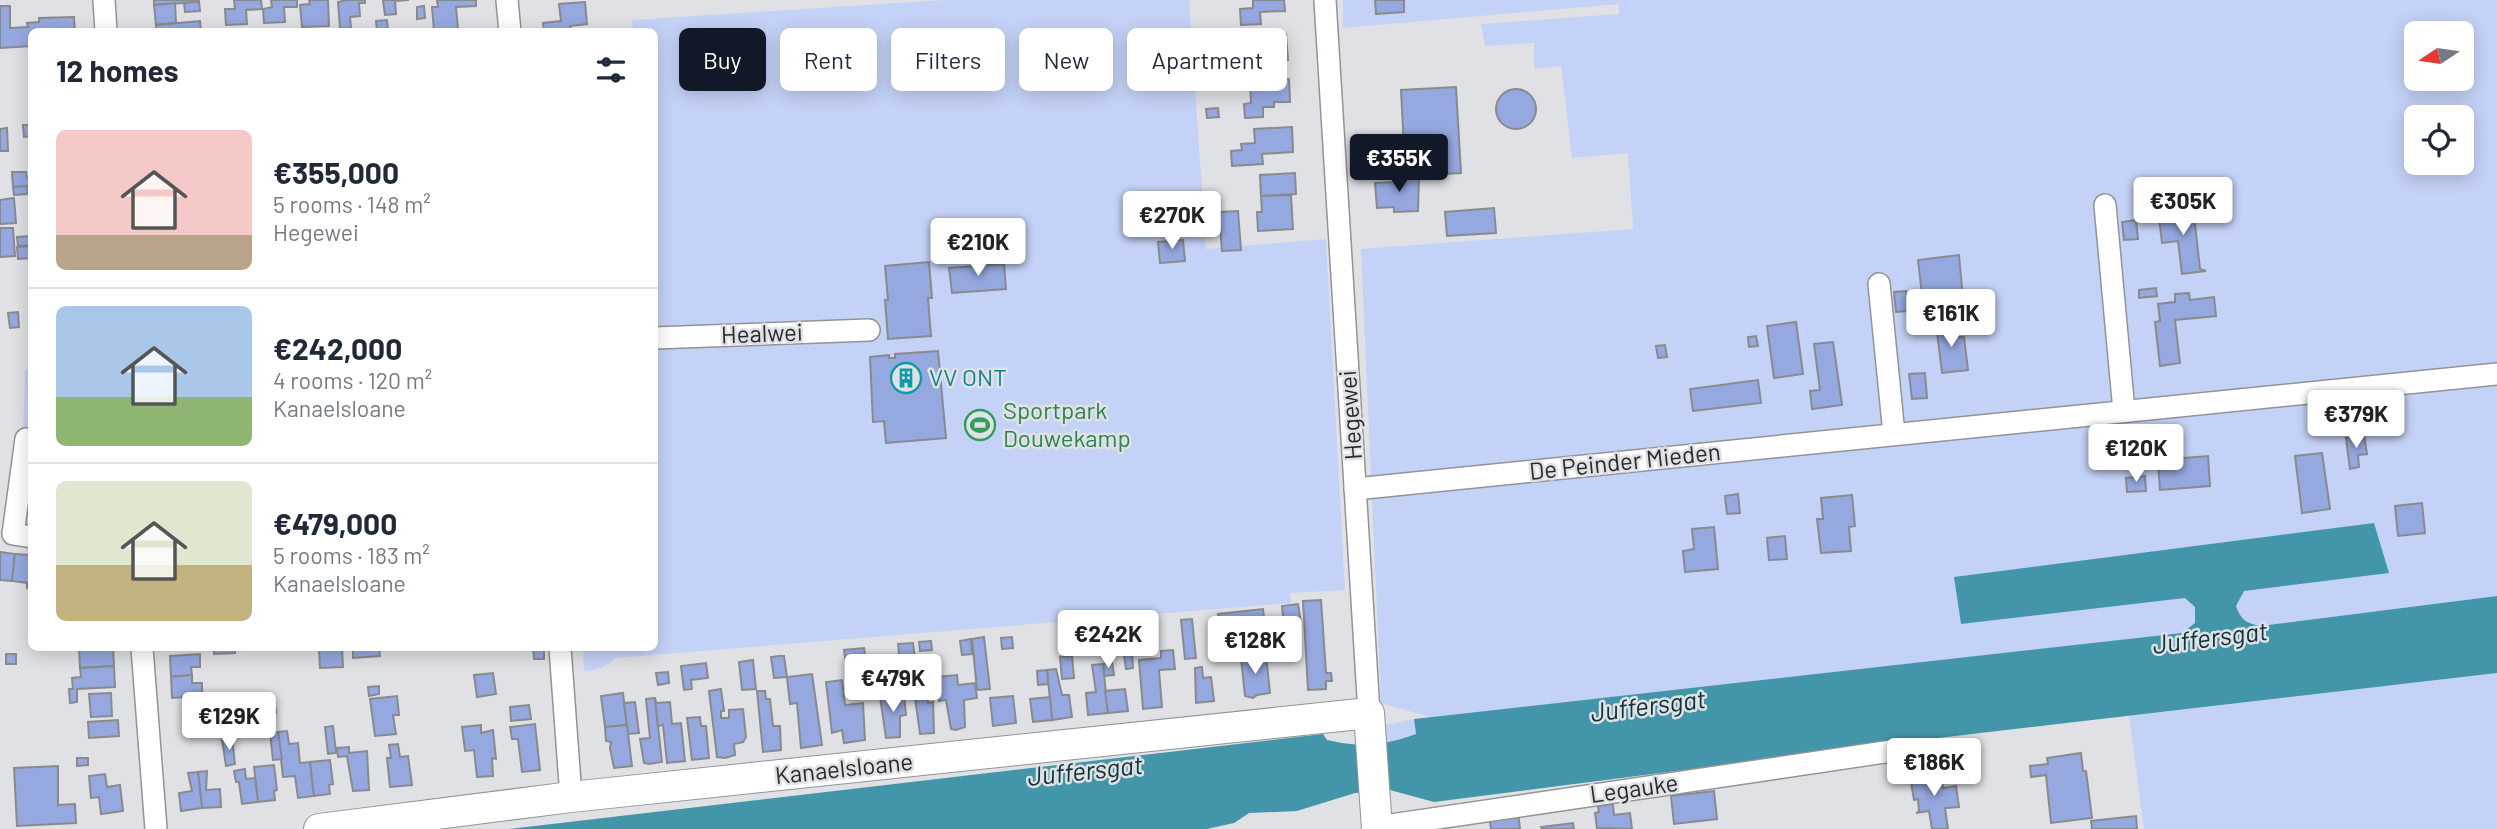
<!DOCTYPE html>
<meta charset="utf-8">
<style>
body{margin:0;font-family:Barlow,sans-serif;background:#f2f2f3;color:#1f2937;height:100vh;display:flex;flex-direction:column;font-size:26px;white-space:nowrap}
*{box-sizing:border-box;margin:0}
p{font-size:23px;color:#747a83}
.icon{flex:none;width:38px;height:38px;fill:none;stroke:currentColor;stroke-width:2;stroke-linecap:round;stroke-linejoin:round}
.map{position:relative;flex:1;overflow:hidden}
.drawer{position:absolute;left:28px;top:28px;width:630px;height:623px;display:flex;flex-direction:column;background:#fff;border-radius:10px;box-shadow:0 4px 18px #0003}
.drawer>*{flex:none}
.banner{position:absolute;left:679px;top:28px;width:665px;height:63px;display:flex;gap:14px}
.needle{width:46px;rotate:257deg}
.tools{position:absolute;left:2404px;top:21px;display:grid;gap:14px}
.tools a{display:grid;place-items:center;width:70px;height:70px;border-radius:10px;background:#fff;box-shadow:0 4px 18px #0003;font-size:35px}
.price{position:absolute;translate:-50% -60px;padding:0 16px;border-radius:7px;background:#fff;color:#222;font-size:23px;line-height:46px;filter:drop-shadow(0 2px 4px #0008)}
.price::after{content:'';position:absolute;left:50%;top:42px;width:21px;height:16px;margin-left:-10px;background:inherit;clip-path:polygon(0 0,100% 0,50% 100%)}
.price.active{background:#111827;color:#fff}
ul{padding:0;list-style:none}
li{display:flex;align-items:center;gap:21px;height:175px;padding:0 28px}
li+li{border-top:2px solid #e0e1e3}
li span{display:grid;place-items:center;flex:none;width:196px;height:140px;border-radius:10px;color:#555}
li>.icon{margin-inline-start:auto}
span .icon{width:84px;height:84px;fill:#fffc;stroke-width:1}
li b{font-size:30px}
h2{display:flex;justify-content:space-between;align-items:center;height:84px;padding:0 28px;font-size:30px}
.chip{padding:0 24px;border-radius:10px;background:#fff;box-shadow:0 4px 18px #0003;font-size:24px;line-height:63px}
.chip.active{background:#111827;color:#fff}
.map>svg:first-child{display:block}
</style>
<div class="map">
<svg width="2497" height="829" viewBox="0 0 2497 829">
<rect width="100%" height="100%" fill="#e0e1e4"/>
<g fill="#c5d2f7" fill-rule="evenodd">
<path d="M945,0H1189L1206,249L1326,239L1345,590L1290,593L1291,603L615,658C605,668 598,670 584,671L583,648H654V32L633,31L632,20Z"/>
<path d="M1343,0H2497V596L2260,626L1430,717L1381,703L1361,249L1633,229L1628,153L1572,158L1561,66L1534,69V43L1485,46L1481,24L1619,14V4L1343,28ZM2417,33H2462V79H2417ZM2417,117H2462V163H2417Z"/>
<path d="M31,369V525L21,523L25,370Z"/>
<path d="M2497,673V829H2144L2129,716Z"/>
<path d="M1414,719L1416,734L1382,744V726Z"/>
</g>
<path fill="#4396a9" d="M2374,523L2389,573L2244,591L2236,606C2241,620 2246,623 2260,626L2497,596V673L1886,744L1434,802L1390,790L1355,793L1297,811L1249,813L1234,823L1207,829H509L1323,734L1327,740C1362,748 1382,746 1416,734L1414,719L2182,633L2195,623V607L2185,598L1961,624L1954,577Z"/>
<g fill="#96a8e0" stroke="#898a8d" stroke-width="2">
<path d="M154,0H199V2L154,5Z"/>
<path d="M234,0H261L262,9L246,10L247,24L226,25L225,9H235Z"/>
<path d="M271,0H297V7H284L285,22L264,23L263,9L272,7Z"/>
<path d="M309,0H328L329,26L302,27L300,5L310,4Z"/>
<path d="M347,0H365V3H359L360,16L350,17L351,28L340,29L338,2Z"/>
<path d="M383,0H409L395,1L396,14L385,15Z"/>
<path d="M437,0H476V6L456,7L458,29L434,31L432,7H438Z"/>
<path d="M1253,0H1284L1285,11L1260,12L1261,24L1241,25L1240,9L1253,8Z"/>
<path d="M1375,0H1404V12L1376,14Z"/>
<path d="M199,2L200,11L185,12L184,3Z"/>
<path d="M585,2L587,24L570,26L571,32H544L543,23L561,21L559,4Z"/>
<path d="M175,3L176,23L156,25L154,5Z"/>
<path d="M0,6H10V28L28,27L27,23L39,22V18L74,17L75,32H32V46L0,48Z"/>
<path d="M424,6L425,18L417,19V7Z"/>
<path d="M387,20L388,32H377L376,21Z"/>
<path d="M200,21L201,31L156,32V25Z"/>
<path d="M1286,34L1288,60L1262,61V70L1232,72L1231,55L1250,54L1249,36Z"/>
<path d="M1289,79L1290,102H1274V107H1263V117L1245,118L1244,104L1251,103L1250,81Z"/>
<path d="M1456,87L1461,173L1427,175L1426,166L1405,167L1401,90Z"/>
<circle cx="1516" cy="109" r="20"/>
<path d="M1218,108L1219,117L1207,118L1206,109Z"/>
<path d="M23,125H32V136L24,137Z"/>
<path d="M1292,127L1293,152L1262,154L1263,164L1232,166L1231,151L1242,150L1241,144L1255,143L1254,129Z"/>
<path d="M7,128L8,151H0V129Z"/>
<path d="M12,172H26L27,178H32V186L13,187Z"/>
<path d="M1295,173L1296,194L1261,196L1260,175Z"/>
<path d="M1419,176L1418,211L1394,212V207L1377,208L1375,183L1393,182L1392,177Z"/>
<path d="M27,186L28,194L14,195L13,187Z"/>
<path d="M1291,195L1293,229L1258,231L1257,212H1262L1261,196Z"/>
<path d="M14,198L16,223L0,224V200Z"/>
<path d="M2198,204L2193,207L2200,269L2206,271L2182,274L2178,241L2162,243L2159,218L2176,216L2175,206Z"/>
<path d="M1494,208L1496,233L1447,236L1445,212Z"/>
<path d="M1238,211L1241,250L1222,251L1219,212Z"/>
<path d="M2136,220L2138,239L2124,240L2122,222Z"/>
<path d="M0,228H13L15,256L0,257Z"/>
<path d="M32,236V245L18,246L17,237Z"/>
<path d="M1183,240L1185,261L1160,263L1158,242Z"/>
<path d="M32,246V258L18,259L17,247Z"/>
<path d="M1959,255L1963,299L1923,303L1918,260Z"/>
<path d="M929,262L932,298H928L931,336L888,339L885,300H888L885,266Z"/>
<path d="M1004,264L1006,289L952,293L949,268Z"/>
<path d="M2156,288L2157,296L2139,298V290Z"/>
<path d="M1906,291L1908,311L1896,312L1894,292Z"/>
<path d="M2189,293L2190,300L2214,297L2216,316L2175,320L2180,363L2160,366L2155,322L2160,321L2158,304L2175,302V294Z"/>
<path d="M18,312L19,327L10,328L8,313Z"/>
<path d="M1796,322L1803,374L1774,378L1767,326Z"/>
<path d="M1954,322L1956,337H1964L1968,370L1942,373L1936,324Z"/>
<path d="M1756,336L1758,346L1749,347L1748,337Z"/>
<path d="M1833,342L1842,405L1812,409L1810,391L1820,390L1814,344Z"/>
<path d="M1665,345L1667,357L1658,358L1656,346Z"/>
<path d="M938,351L946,438L886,443L884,421L873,422L870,357L889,355V358H895V354Z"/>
<path d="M1925,373L1927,398L1912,399L1909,374Z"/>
<path d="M1758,380L1761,403L1693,411L1690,389Z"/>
<path d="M2364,435L2367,454L2358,455L2359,467L2350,469L2346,438Z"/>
<path d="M2322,453L2330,509L2302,513L2295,456Z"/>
<path d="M2208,456L2210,486L2160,490L2158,460Z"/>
<path d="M2145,476L2146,491L2127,492L2126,478Z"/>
<path d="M1738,494L1740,513L1727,514L1725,496Z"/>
<path d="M1852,495L1855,526L1849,527L1851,551L1821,553L1817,519H1823L1821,498Z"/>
<path d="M2422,503L2425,533L2398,536L2395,506Z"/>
<path d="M1714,527L1718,569L1685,572L1683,551L1694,549L1692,529Z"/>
<path d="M1785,536L1787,559L1769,560L1767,538Z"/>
<path d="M0,552L15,554L12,581L0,580Z"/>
<path d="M15,554L31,555L32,589L27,588V583L12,581Z"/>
<path d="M1321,600L1326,673H1331L1332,681H1326V689L1308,690L1303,601Z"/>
<path d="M1298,604L1301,624L1284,626L1282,606Z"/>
<path d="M1263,609L1266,636L1221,640L1218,614Z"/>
<path d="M1140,619L1141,628L1131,629L1129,620Z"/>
<path d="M1192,619L1196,658L1185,659L1181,620Z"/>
<path d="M984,637L990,689L977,690L972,639Z"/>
<path d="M1012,637L1013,648L1002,649L1001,638Z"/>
<path d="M971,639L972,654L962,655L960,641Z"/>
<path d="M931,641L932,650L920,651L919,642Z"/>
<path d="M913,643L916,669L901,671L898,644Z"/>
<path d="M79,648H113L114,666L80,668Z"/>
<path d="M214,648H235V653L214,654Z"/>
<path d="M342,648L343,667L320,668L319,649Z"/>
<path d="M353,648H379L380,656L353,658Z"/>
<path d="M533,648H544V659H534Z"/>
<path d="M864,648L868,677L857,679L855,663L846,664L844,650Z"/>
<path d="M1173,650L1175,669L1159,670L1162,707L1143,709L1139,660L1161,658V651Z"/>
<rect x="6" y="654" width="10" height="10"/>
<path d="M200,654V667H191L192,675L171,677L170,656Z"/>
<path d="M1132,654L1133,668L1126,669L1124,655Z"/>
<path d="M1266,655L1270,693L1257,695L1253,698L1245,696L1241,658Z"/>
<path d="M779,656H784L787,677L774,678L771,657Z"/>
<path d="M1072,656L1074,678L1062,679L1060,657Z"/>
<path d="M753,660L756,689L742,690L739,662Z"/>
<path d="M706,663L708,678L691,680L692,689L684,690L681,666Z"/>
<path d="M1112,663L1114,675L1104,676L1103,664Z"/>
<path d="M880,664L883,691L870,692L867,665Z"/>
<path d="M1103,664L1108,713L1088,715L1086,693L1096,692L1092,665Z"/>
<path d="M114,666L115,687L77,689V702L70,703L69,689H73L72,678L81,677L80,668Z"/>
<path d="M1202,667L1203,678L1211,677L1214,701L1196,703L1195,668Z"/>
<path d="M1056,669L1062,695H1069L1072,717L1052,720L1047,670Z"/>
<path d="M1047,670L1048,684L1038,685L1037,671Z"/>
<path d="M668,672L669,683L658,685L656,673Z"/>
<path d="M493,673L496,694L477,697L474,675Z"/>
<path d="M812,674L822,745L801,748L797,703L790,704L787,677Z"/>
<path d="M192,675V683H202V696L172,698L171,677Z"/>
<path d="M924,675L928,703L933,702L934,733L920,734L912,676Z"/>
<path d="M957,675L958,685L975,683L977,698L964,700L965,727L956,730L951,729L946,700L939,701L937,677Z"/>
<path d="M842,680L845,705L863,703L865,740L844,743L842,730L832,733L826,682Z"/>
<path d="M379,686V694L369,696L368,687Z"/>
<path d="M721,689L724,711H721V718H729V710L743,709L746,737L743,742L734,744L735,755L725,758L717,757L709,691Z"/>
<path d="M1125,689L1128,711L1108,713L1105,691Z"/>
<path d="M757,691H765L766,699H770L773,726H780L781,750L763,752Z"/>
<path d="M111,693L112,716L91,717L89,694Z"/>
<path d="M623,693L627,725L605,727L601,696Z"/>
<path d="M904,695L906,715L900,716V737L886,738L880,697Z"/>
<path d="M397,696L399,715H393L396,734L375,736L370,699Z"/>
<path d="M1013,696L1016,723L993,726L990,698Z"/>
<path d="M1050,697L1052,720L1033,722L1030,699Z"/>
<path d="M274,698L276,713L264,715L263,699Z"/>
<path d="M655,698L662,762L649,764L644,763L640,739L650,738L646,699Z"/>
<path d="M655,698L656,703L670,702L672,724L681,723L685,761L667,763L663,725L658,726Z"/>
<path d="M263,699L264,715L253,716L251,701Z"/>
<path d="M635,702L639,733L628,734L624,703Z"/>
<path d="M529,705L531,719L511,721L510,707Z"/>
<path d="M700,717L701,726H706L709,758L692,760L687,718Z"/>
<path d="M118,720L119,736L89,738L88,722Z"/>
<path d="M535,724L540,770L522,772L518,739H512L510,727Z"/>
<path d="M481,725V733L493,730L496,759L492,758L493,776L477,777L474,750L465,751L462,727Z"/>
<path d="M627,725L632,766L614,768L610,748L611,742L606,741L605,727Z"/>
<path d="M333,726L336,753L328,754L325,727Z"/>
<path d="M287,731L289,744L298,743L300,763L310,762L314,796L298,798L295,776L283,777L278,732Z"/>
<path d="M278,732L282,759L273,760L270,733Z"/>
<path d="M232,738L235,764L226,766L222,739Z"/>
<path d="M398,744L400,757L408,756L412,785L390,787L387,758H391L389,745Z"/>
<path d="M349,747V753L367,751L369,790L353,791L347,756L338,757L337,748Z"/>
<path d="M2081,753L2083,771H2086L2092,818L2051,823L2046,775L2031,777L2030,766L2048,764L2047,758Z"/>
<path d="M77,758H88V765L77,766Z"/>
<path d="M330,760L333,784L329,785L330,794L314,796L310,762Z"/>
<path d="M274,765L277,790L274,791L275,800L258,802L254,767Z"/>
<path d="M58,766V805L75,804L76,823L17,826L14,768Z"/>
<path d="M1930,768L1932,784L1942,782L1943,788L1956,786L1959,807L1945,808L1948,829H1932L1929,811L1916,813L1919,812L1918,799L1914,800L1911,782H1915L1913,771Z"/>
<path d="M245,769L246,779L255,778L258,802L242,804L239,782H236L234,771Z"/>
<path d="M207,771L206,790L220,789L221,807L202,808L198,772Z"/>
<path d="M198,772L202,808L181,811L179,793L192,791L188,773Z"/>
<path d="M105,774L107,787L120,785L123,811L101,814L99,797L91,798L89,776Z"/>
<path d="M1714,791L1717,819L1674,824L1671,796Z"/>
<path d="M1613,804L1614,815L1630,813L1632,829L1597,828L1595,813L1599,812L1598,806Z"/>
<path d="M1518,812L1520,829H1491L1489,816Z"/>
<path d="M2136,816L2137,829H2092L2091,821Z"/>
<path d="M1573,823L1574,829H1542L1541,827Z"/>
</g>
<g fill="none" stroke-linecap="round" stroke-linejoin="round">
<g stroke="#929396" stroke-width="24">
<g id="street">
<path d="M104,0L106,32"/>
<path d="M507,0L510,32"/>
<path d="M1325,0L1369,713"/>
<path d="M2105,205L2124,411"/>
<path d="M1879,284L1894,434"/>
<path d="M654,338L869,330"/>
<path d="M26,439L13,534L32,537"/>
<path d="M1355,489L2497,374"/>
<path d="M142,648L156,829"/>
<path d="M560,648L571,797"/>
<path d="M1377,827L1892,751"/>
</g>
</g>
<g stroke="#929396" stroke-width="32">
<path id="secondary" d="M319,829L571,797L1369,713L1377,829"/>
</g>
<use href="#street" stroke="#fff" stroke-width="21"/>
<use href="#secondary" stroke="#fff" stroke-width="30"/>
</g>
<defs>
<g id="building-ring" transform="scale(1.575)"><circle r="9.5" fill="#e0e1e4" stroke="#0f9aa8" stroke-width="1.5"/><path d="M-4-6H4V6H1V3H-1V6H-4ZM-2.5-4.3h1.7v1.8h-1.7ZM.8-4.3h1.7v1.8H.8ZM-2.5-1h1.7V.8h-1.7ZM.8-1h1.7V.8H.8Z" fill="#0f9aa8"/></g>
<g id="stadium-ring" transform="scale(1.575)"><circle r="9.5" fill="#e0e1e4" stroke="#2e9e5b" stroke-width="1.5"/><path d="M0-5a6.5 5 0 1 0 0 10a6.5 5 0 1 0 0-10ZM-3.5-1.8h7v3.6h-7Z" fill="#2e9e5b"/></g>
</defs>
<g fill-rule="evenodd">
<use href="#building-ring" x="906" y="378"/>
<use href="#stadium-ring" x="980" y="425"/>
</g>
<g text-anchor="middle" stroke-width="5" stroke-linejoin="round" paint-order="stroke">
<g font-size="24" fill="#29292a" stroke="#e0e1e4">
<text transform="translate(762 334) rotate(-2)" y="8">Healwei</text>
<text transform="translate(1351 415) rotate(-94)" y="8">Hegewei</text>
<text transform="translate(1625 462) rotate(-6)" y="8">De Peinder Mieden</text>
<text transform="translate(844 769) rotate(-6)" y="8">Kanaelsloane</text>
<text transform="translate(1634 789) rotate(-8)" y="8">Legauke</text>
</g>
<g font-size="24" fill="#0d838f" stroke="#e0e1e4" text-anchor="start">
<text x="929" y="386">VV ONT</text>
</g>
<g font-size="24" fill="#27864d" stroke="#e0e1e4" text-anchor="start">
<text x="1003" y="419">Sportpark<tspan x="1003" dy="28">Douwekamp</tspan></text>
</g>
<g font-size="26" font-style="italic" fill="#0b333c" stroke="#e0e1e4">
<text transform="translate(2210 638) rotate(-7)" y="9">Juffersgat</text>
<text transform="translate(1648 706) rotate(-7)" y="9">Juffersgat</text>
<text transform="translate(1085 771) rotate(-6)" y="9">Juffersgat</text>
</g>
</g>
</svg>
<div class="tools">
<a><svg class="needle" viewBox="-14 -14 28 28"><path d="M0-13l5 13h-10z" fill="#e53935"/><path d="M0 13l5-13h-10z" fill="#747a83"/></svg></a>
<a><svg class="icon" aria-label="locate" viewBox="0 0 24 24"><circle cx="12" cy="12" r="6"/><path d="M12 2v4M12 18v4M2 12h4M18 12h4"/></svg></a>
</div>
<b class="price active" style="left:1399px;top:194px">€355K</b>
<b class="price" style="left:2183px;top:237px">€305K</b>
<b class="price" style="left:1172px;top:251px">€270K</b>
<b class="price" style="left:978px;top:278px">€210K</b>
<b class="price" style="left:1951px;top:349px">€161K</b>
<b class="price" style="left:2356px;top:450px">€379K</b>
<b class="price" style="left:2136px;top:484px">€120K</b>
<b class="price" style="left:1108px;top:670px">€242K</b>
<b class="price" style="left:1255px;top:676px">€128K</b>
<b class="price" style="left:893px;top:714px">€479K</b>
<b class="price" style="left:229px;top:752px">€129K</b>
<b class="price" style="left:1934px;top:798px">€186K</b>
<div class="banner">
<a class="chip active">Buy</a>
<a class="chip">Rent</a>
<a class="chip">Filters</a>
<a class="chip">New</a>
<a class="chip">Apartment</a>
</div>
<section class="drawer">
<h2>12 homes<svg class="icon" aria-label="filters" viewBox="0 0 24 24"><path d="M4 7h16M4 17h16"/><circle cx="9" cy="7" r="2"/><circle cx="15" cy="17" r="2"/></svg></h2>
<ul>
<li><span style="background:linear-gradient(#f6c9c9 75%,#b9a48a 0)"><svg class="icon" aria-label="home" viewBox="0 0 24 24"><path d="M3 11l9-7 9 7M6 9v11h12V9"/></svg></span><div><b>€355,000</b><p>5 rooms · 148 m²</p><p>Hegewei</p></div></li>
<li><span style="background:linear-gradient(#a9c7e8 65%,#8fb573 0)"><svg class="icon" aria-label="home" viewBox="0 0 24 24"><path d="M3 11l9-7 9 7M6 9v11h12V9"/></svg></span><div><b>€242,000</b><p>4 rooms · 120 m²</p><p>Kanaelsloane</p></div></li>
<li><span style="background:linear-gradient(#dfe7d0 60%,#c2b280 0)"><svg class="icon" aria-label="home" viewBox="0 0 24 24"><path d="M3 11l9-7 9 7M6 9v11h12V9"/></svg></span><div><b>€479,000</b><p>5 rooms · 183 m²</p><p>Kanaelsloane</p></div></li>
</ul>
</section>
</div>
